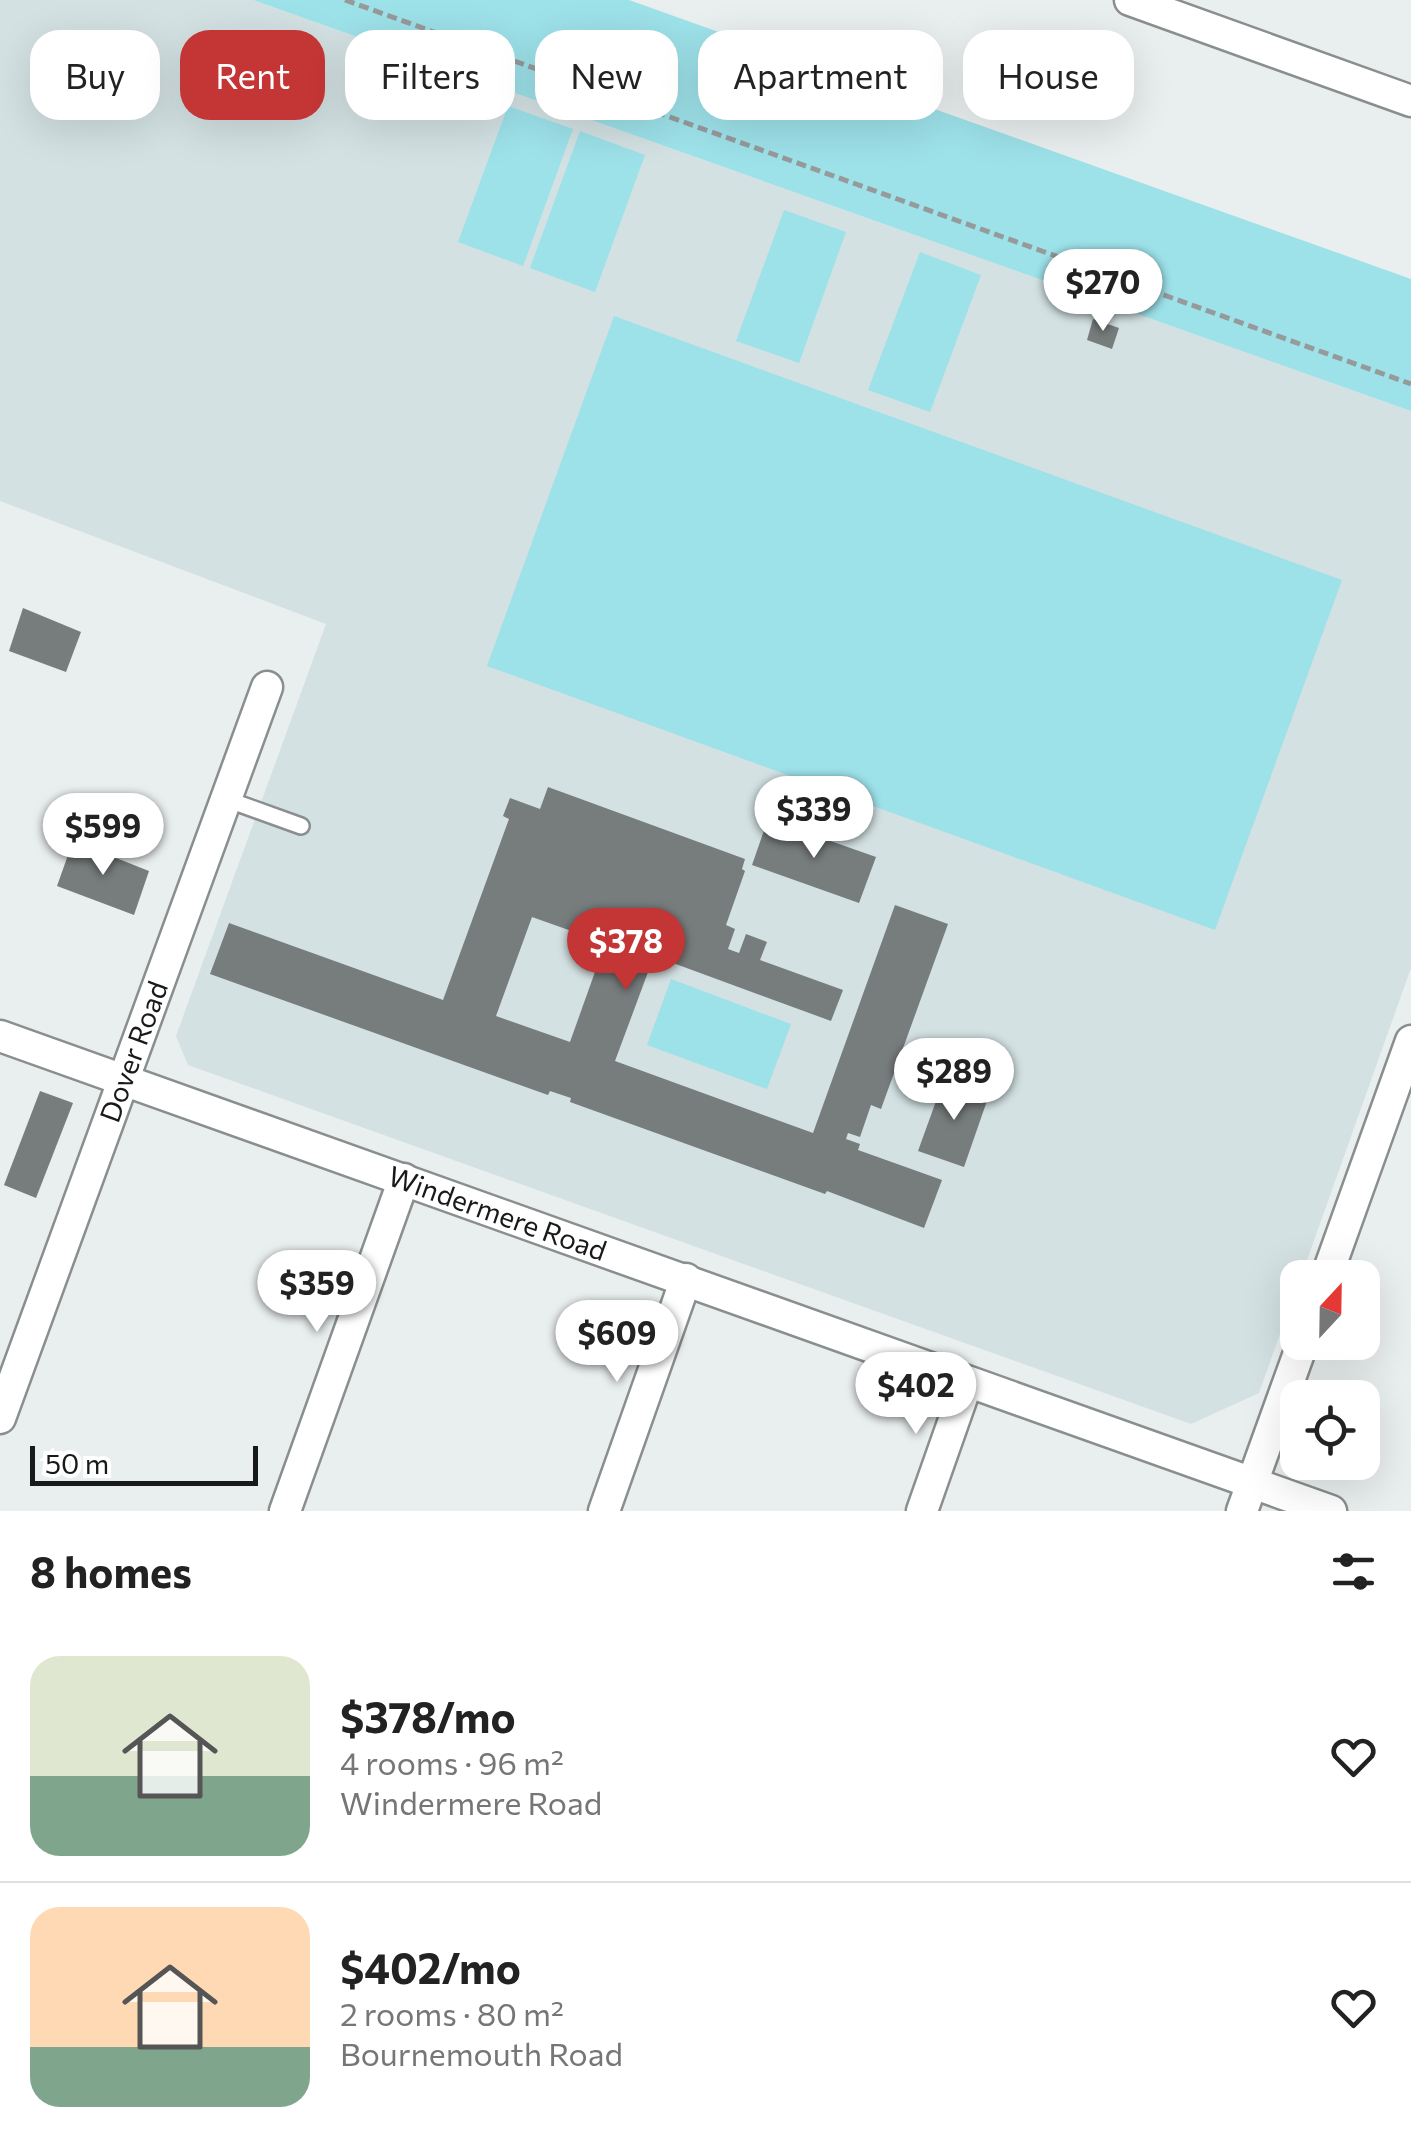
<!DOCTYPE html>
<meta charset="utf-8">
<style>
body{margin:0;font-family:Commissioner,sans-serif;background:#f2f2f2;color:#222;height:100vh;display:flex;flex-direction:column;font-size:38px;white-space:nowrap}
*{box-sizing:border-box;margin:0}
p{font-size:32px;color:#767676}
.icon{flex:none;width:55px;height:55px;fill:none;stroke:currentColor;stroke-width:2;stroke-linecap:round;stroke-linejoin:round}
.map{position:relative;height:1511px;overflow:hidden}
.panel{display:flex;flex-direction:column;background:#fff;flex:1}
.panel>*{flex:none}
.banner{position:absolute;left:30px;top:30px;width:1352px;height:90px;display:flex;gap:20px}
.needle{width:65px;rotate:22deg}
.buttons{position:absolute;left:1280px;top:1260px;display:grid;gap:20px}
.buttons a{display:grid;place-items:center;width:100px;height:100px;border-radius:20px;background:#fff;box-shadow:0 10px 40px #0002;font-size:50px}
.scale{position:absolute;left:30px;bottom:25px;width:228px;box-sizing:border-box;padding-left:10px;border:5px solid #17191a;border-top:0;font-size:28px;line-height:35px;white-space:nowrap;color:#17191a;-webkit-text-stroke:8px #fff;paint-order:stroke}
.price{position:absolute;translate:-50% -85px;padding:0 22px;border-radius:35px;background:#fff;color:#222;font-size:32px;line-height:65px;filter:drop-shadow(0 2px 5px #0008)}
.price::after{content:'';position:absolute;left:50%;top:60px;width:30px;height:22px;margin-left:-15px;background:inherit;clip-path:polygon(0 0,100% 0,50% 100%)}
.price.active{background:#c43535;color:#fff}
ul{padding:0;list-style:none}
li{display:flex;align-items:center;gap:30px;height:250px;padding:0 30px}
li+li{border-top:2px solid #e0e0e0}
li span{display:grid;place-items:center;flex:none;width:280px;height:200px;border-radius:30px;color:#555}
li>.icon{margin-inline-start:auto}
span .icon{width:120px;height:120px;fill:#fffc;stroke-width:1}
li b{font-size:42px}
h2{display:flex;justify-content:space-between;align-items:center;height:120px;padding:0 30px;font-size:42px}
.pill{padding:0 35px;border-radius:30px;background:#fff;box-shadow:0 10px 40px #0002;font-size:35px;line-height:90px}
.pill.active{background:#c43535;color:#fff}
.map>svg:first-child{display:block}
</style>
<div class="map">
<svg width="1411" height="1511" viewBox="0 0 1411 1511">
<rect width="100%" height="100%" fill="#e9eeef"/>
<path fill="#d3e1e3" d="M0,0H253L1411,411V968L1301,1277L1298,1278L1297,1286L1259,1393L1191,1424L188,1065L176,1036L326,624L0,501Z"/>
<g fill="#9de1e9">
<path d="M253,0H629L1411,279V411Z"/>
<path d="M508,106L573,129L523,266L458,242Z"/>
<path d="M580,131L645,155L595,292L530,268Z"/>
<path d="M784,210L846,232L799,363L736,341Z"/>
<path d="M920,252L981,275L930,412L868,390Z"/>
<path d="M614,316L1342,580L1215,930L487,666Z"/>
<path d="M671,979L791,1024L767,1089L647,1045Z"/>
</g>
<g fill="#777c7d" fill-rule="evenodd">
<path d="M1093,319L1119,328L1112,349L1087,340Z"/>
<path d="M23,608L81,632L66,672L9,651Z"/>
<path d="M548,787L745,859L742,869L745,871L726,925L735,929L728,949L739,953L746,934L767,942L760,960L843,990L831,1021L654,956L615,1061L813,1133L895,905L948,924L881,1109L871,1105L860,1137L848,1133L846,1139L860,1144L858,1150L942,1180L924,1228L827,1191L825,1194L570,1102L571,1098L550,1091L548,1095L210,974L229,923L443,1000L509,819L503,816L510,798L540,809ZM532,917L594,939L600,922L611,927L570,1042L496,1016Z"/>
<path d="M768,819L876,857L859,903L752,865Z"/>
<path d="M73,841L149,871L134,915L57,886Z"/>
<path d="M944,1079L989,1095L964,1167L918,1151Z"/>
<path d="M40,1091L73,1103L36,1198L4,1185Z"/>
</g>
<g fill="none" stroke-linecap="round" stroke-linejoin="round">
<g stroke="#898e8f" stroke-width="20">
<path id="service" d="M226,799L301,826"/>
</g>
<g stroke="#898e8f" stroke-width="35">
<g id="minor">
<path d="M1130,0L1411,101"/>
<path id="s1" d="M0,1036L1331,1511"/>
<path d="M1326,1278L1411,1041"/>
<path id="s2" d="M0,1418L267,687"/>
<path d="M285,1511L404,1179"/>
<path d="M604,1511L686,1279"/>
<path d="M922,1511L967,1383"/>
<path d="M1242,1511L1303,1342"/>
</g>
</g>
<path stroke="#969a9b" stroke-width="5" stroke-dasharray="10 5" stroke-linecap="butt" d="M345,0L1411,384"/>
<use href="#service" stroke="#fff" stroke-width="15"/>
<use href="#minor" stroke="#fff" stroke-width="30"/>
</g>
<g text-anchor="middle" stroke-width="10" stroke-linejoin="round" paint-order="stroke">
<g font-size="28" fill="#17191a" stroke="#fff">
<text dy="10" stroke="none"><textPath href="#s2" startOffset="390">Dover Road</textPath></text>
<text dy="10" stroke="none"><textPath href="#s1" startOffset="528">Windermere Road</textPath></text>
</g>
</g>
</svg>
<div class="buttons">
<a><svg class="needle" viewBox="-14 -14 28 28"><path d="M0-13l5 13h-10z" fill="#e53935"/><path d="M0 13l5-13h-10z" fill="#767676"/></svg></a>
<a><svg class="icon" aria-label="locate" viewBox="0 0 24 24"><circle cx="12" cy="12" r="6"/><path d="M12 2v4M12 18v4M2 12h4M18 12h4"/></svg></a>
</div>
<div class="scale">50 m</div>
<b class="price" style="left:1103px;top:334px">$270</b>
<b class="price" style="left:814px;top:861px">$339</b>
<b class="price" style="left:103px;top:878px">$599</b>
<b class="price active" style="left:626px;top:993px">$378</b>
<b class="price" style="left:954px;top:1123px">$289</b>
<b class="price" style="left:317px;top:1335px">$359</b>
<b class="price" style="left:617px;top:1385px">$609</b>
<b class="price" style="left:916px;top:1437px">$402</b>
<div class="banner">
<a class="pill">Buy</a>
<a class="pill active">Rent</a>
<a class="pill">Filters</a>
<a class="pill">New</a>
<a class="pill">Apartment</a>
<a class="pill">House</a>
</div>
</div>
<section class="panel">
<h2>8 homes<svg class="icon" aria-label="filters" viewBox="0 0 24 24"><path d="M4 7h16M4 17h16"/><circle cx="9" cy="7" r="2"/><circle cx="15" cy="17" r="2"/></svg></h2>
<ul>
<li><span style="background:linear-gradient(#dfe7d0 60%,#7fa58c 0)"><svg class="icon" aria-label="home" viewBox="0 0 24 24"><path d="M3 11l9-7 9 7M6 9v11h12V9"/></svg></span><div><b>$378/mo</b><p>4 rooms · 96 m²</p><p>Windermere Road</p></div><svg class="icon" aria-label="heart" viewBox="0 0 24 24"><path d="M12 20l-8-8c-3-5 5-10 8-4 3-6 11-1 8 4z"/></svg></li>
<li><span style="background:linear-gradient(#ffd9b3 70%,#7fa58c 0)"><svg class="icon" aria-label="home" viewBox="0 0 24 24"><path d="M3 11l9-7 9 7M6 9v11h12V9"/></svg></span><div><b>$402/mo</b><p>2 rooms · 80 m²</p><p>Bournemouth Road</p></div><svg class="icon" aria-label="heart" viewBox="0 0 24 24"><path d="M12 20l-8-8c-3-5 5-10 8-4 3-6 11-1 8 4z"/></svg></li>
</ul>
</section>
